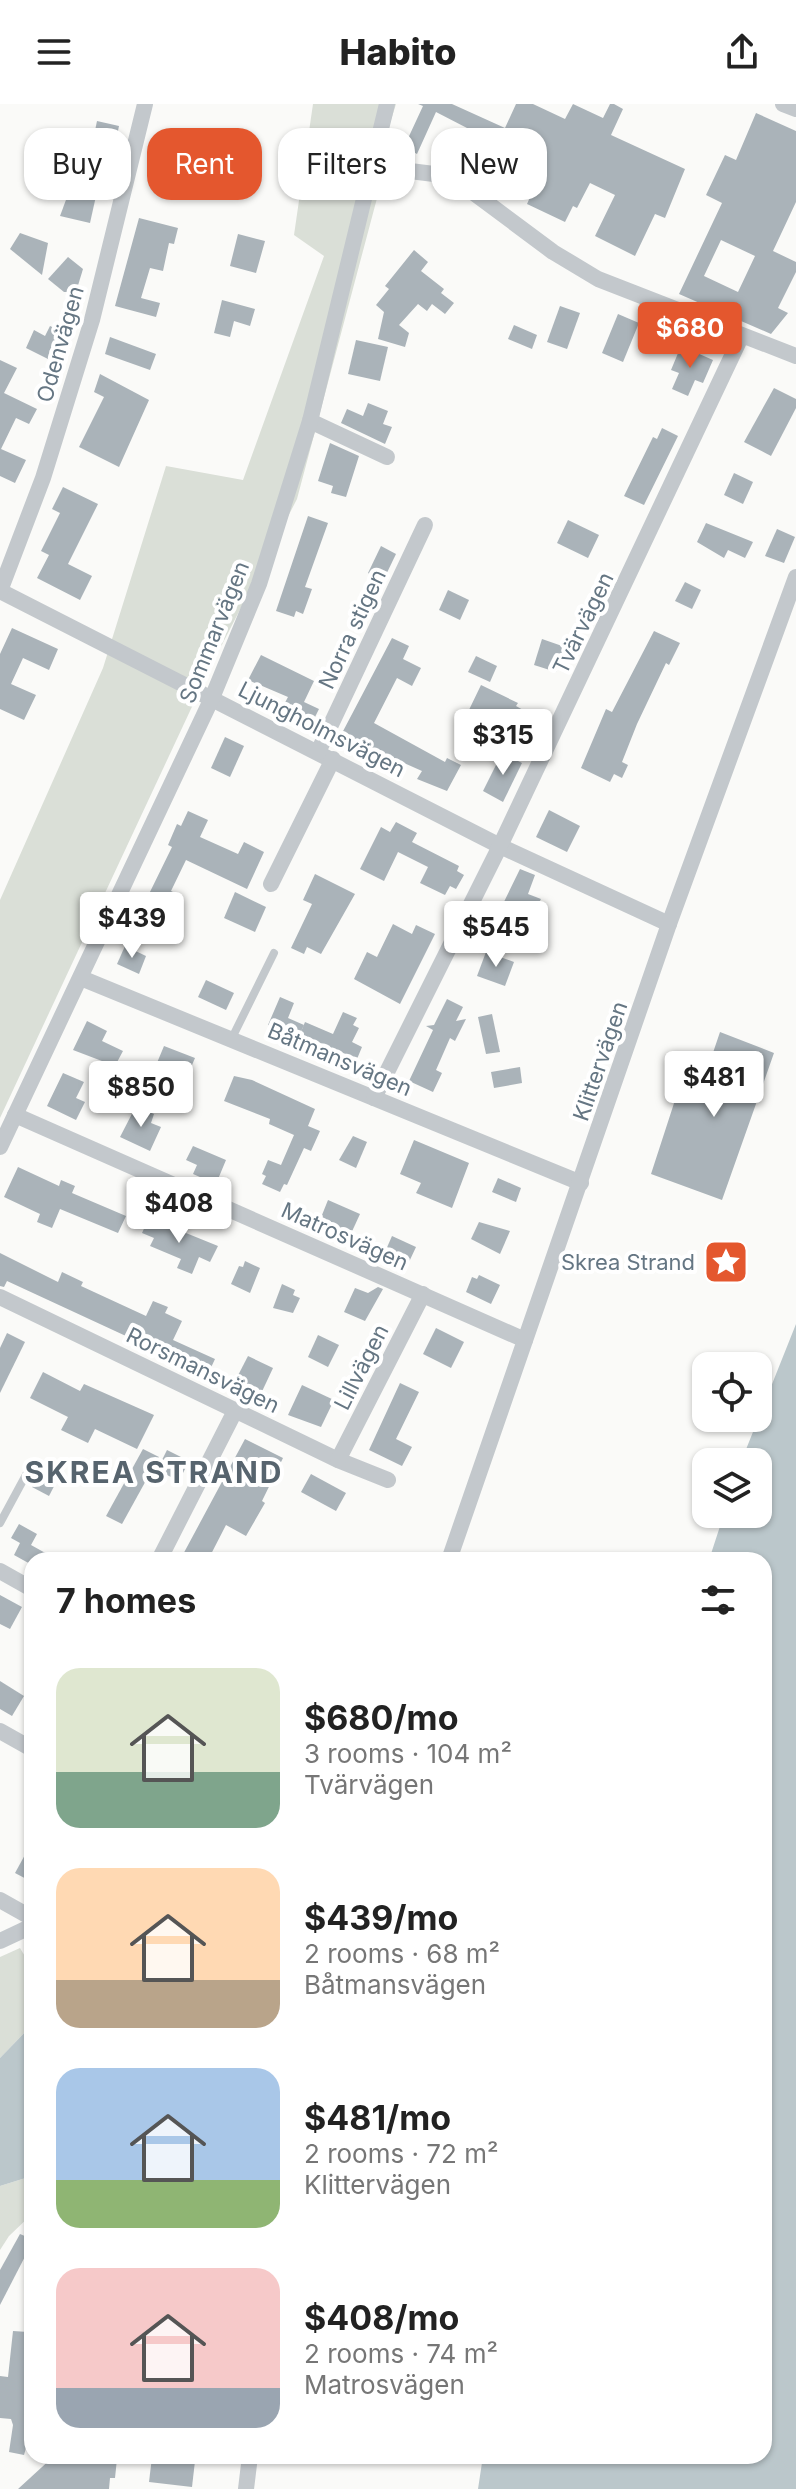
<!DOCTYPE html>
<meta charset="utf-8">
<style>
body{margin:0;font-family:Inter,sans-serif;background:#f6f6f6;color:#222;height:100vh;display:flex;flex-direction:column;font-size:30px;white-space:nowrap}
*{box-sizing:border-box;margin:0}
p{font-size:26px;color:#767676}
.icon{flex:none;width:44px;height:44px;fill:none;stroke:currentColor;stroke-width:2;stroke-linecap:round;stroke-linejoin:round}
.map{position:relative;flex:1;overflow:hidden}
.drawer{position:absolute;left:24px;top:1448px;width:748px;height:912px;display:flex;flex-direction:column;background:#fff;border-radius:24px;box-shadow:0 2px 6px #0004}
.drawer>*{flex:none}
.top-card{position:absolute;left:24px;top:24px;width:748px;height:72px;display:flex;gap:16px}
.fabs{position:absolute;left:692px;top:1248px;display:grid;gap:16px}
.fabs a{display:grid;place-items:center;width:80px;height:80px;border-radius:16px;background:#fff;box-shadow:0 2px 6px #0004;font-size:40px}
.price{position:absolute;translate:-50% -68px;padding:0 18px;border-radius:8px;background:#fff;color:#222;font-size:26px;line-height:52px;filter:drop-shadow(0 2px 4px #0008)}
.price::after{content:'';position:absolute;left:50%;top:48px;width:24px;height:18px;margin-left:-12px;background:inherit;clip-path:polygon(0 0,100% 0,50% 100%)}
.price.active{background:#e4572e;color:#fff}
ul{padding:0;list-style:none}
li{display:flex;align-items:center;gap:24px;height:200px;padding:0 32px}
li span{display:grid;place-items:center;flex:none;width:224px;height:160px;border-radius:24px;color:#555}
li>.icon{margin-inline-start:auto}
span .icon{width:96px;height:96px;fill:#fffc;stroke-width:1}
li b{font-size:34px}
h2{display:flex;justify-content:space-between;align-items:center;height:96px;padding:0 32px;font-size:34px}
.pill{padding:0 28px;border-radius:24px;background:#fff;box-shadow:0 2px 6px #0004;font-size:28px;line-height:72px}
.pill.active{background:#e4572e;color:#fff}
header{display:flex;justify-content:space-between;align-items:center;height:104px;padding:0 32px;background:#fff;font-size:36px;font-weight:800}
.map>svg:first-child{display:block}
</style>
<header><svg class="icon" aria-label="menu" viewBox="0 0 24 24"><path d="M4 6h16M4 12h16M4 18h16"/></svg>Habito<svg class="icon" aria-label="share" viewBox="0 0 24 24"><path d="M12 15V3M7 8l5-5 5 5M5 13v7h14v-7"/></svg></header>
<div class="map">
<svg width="796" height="2385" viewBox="0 0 796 2385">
<rect width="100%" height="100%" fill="#fafaf8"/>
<g fill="#dadfd7">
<path d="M313,0H396L379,55L380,83L297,395L211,562L0,1014V796L103,564L166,362L243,376L324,152L294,131Z"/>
<path d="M20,1844L32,1864V1921L0,1954V1853Z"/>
<path d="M32,2072V2110L9,2132L0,2146V2082Z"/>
</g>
<g fill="#bbc7cb">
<path d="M796,1220V2385H478L483,2352H764V1456H709L724,1410H758V1358H741Z"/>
<path d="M32,1921V2072L0,2082V1954Z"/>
</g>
<g fill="#aab3b9" fill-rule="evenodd">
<path d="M418,0H452L505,24L516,0H533L565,15L573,0L603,14L610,0H614L623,5L611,31L685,65L665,114L655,110L635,152L595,132L615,91L590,79L577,104L573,102L565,118L527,100L545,59L526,50L512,43L492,84L450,64L467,24L436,8L417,50L404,43L423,2Z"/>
<path d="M756,9L796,27V98L773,147L796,158V168L778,204L788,209L771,230L679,190L722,99L706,91L725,51L736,56ZM721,136L755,152L738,188L704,172Z"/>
<path d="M97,17L119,22L114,46L92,41Z"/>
<path d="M159,30L183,36L172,81L148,75Z"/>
<path d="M73,77L98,83L90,119L60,112Z"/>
<path d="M139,114L178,124L174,140L169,139L163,167L150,164L141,194L160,199L156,213L115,202Z"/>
<path d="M20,129L48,139L42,171L10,145Z"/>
<path d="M238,130L265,137L256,169L230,162Z"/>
<path d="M414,146L428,158L421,167L444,185L441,189L454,199L445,210L432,200L427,207L418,200L399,221L409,229L405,243L378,235L384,208L376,201L389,185L385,182Z"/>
<path d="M68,153L83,165L76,188H64L48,175Z"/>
<path d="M222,196L255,205L250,222L234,217L230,233L214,229Z"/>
<path d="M560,202L580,209L567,245L547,238Z"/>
<path d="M618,210L639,219L623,258L602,249Z"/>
<path d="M514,221L537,231L532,245L508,235Z"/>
<path d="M50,222L65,229L52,257L26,244L34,226L45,232Z"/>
<path d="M110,233L156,250L150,266L105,250Z"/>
<path d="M356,236L388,243L380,277L348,270Z"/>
<path d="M681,242L713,256L703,279L695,276L688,292L672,285L679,269L671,266Z"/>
<path d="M0,256L17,264L4,289L37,305L29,320L16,314L1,345L26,356L15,379L0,372Z"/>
<path d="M100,270L149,296L119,363L79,343L104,293L94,288Z"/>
<path d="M774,284L796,295V304L771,352L744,338Z"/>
<path d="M368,299L388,307L383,320L392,323L385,340L341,319L347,305L363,312Z"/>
<path d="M662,324L678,332L644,401L624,392L653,333L657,335Z"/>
<path d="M330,339L359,352L346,393L331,389L333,382L318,377Z"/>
<path d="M734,369L753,378L743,400L724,391Z"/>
<path d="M63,383L98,400L68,460L92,472L80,496L37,474L49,451L41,447L60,409L52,405Z"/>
<path d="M308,412L328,419L305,483L312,485L303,510L296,507L294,513L276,507Z"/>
<path d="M568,416L599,431L588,454L557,439Z"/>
<path d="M706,419L753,438L745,454L728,446L724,454L697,438Z"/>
<path d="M777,425L795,433L784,459L765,452Z"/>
<path d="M381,442L396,450L383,477L368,469Z"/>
<path d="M685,478L701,486L692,505L675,497Z"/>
<path d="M448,486L469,496L460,516L439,506Z"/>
<path d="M12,524L58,545L49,566L23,554L11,580L36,591L24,616L0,605V550Z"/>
<path d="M654,527L680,539L669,561L666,559L637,620L622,658L628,661L622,674L614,670L610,678L581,664L606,605L612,608Z"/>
<path d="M392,534L409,542L403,555L421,564L412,582L397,574L374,619L445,658L447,654L461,661L447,687L417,675L422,667L341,631Z"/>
<path d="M542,535L565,543L556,568L534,561Z"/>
<path d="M261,551L314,577L304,598L319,605L311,621L281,606L288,593L248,576Z"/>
<path d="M476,552L497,562L490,578L468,568Z"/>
<path d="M481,581L518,599L516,602L525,607L513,632L467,610Z"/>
<path d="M225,633L244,642L230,673L211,664Z"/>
<path d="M502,649L522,659L503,698L483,687Z"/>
<path d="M549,706L580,722L567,748L536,733Z"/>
<path d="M188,707L208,716L200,733L238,750L244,738L264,748L247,785L186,756L171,787L183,793L177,806L148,792L172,743L168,741L177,720L181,722Z"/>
<path d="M396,718L417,729L412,738L459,762L457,767L464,771L456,785L450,782L445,791L420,779L428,763L398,748L384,777L360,765L381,723L390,728Z"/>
<path d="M520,765L535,771L528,790L541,795L520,835L483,818L490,801L500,806Z"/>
<path d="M315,770L355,790L321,850L307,843L304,850L291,844L312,800L303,796Z"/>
<path d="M235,788L266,803L255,828L224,814Z"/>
<path d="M393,820L412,830L416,821L435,830L400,900L354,875L367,848L377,853Z"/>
<path d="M125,842L146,852L139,870L117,860Z"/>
<path d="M486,848L514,858L505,882L477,872Z"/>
<path d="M206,876L234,889L226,906L198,893Z"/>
<path d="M280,893L294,899L288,914L304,921L298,934L268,921Z"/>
<path d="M447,895L463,903L456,917L466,915L455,937L450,934L436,966L442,969L433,988L409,977L433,926L426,922L434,921Z"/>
<path d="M343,908L357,914L353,921L359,924L352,938L362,943L357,955L300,930L305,918L333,930Z"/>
<path d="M492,910L500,948L486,950L478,913Z"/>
<path d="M87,917L107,927L102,937L123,947L115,962L73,946Z"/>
<path d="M720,928L774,949L722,1096L651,1070L677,990L697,996Z"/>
<path d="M164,942L195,954L189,968L180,964L171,987L149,978Z"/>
<path d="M520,963L522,979L494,984L491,968Z"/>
<path d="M63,969L84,978L76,994L85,998L76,1016L47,1002Z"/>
<path d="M234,972L252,976L315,1005L308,1022L320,1027L311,1047L304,1044L287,1081L284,1080L280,1088L262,1080L266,1072L262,1070L268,1056L281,1061L294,1031L269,1020L270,1015L224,997Z"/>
<path d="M136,1002L154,1010L151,1019L161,1023L150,1047L120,1033Z"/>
<path d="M353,1032L367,1038L356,1064L339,1056Z"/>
<path d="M414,1036L469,1059L452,1104L416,1089L421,1079L400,1070Z"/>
<path d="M193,1042L226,1056L216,1080L193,1070L197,1061L186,1056Z"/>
<path d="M18,1063L59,1082L61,1076L75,1082L72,1089L126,1112L118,1129L60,1105L52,1124L37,1118L40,1110L4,1093Z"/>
<path d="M498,1074L521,1084L516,1098L492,1088Z"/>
<path d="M328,1096L360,1110L349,1134L318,1121Z"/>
<path d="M149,1114L218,1142L210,1158L199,1153L192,1170L177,1164L181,1155L150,1142L154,1134L142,1129Z"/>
<path d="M479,1118L510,1127L500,1150L471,1135Z"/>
<path d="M392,1132L416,1143L409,1158L385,1148Z"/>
<path d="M0,1149L58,1178L62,1168L83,1178L81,1182L146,1212L153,1197L168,1203L165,1209L182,1217L173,1236L215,1255L208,1270L7,1177L4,1183L0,1182Z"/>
<path d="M245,1157L260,1164L250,1189L231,1180L239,1162L243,1163Z"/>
<path d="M479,1171L500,1181L491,1200L466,1188L472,1173L477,1175Z"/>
<path d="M282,1180L295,1186L293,1191L300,1194L293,1209L273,1204Z"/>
<path d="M378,1183L383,1185L365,1217L344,1208L355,1184L368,1189Z"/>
<path d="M436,1224L464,1238L451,1264L423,1250Z"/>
<path d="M7,1229L25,1238L0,1289V1244Z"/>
<path d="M318,1231L339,1241L328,1263L308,1253Z"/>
<path d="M248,1252L273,1264L258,1296L232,1283Z"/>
<path d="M43,1268L80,1287L84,1280L154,1311L137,1345L95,1325L88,1339L61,1326L68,1313L30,1294Z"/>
<path d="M400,1279L419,1288L396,1335L412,1343L402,1362L369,1346Z"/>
<path d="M302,1281L334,1296L321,1323L288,1311Z"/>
<path d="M245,1335L283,1354L262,1397L265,1399L246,1432L226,1421L208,1456H180Z"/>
<path d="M143,1345L159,1353L122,1420L106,1412Z"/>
<path d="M167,1346L189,1357L179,1377L157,1366Z"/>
<path d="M46,1356L63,1365L49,1392L32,1383Z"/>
<path d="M311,1370L346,1389L336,1407L301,1388Z"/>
<path d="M19,1420L37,1430L31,1441L58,1456H32V1461L14,1451L20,1439L11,1434Z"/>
<path d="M0,1491L22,1503L10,1525L0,1520Z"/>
<path d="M0,1577L24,1592L12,1612L0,1605Z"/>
<path d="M32,1738V1778L15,1769Z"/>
<path d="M20,2130L32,2135V2139L0,2201V2166Z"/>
<path d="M13,2227L28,2228L25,2276L32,2277V2323L24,2351L9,2348L13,2321L11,2315L0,2314V2272L8,2273Z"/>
<path d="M54,2352L117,2355L115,2374H110L109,2385H18Z"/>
<path d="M152,2353L195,2357L192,2383L149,2378Z"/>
</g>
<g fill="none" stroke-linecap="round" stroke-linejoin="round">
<g stroke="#c3c8cc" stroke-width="8">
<path d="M232,934L274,849"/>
<path d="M0,1419L27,1369"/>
</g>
<g stroke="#c3c8cc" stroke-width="16">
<path d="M783,0L796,5"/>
<path d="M370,62L434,70L474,89L553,148L598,175L796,252"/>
<path d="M310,317L387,353"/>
<path d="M0,487L500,742L669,820"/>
<path d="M0,487L43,374L92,216L145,0"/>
<path d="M318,648L425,421"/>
<path d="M271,780L333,655"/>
<path d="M81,874L581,1079"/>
<path d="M374,994L500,742L741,233"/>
<path d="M15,1011L525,1236"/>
<path d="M0,1043L212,594L259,480L310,317L387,0"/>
<path d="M0,1193L338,1356L388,1376"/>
<path d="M338,1356L423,1190"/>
<path d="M159,1456L235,1307"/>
<path d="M449,1456L669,820L796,473"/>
<path d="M0,1467L32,1485"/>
<path d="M0,1627L32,1645"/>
<path d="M0,1796L32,1814"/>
<path d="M0,1837L32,1822"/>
<path d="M246,2385L250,2352"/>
</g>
</g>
<defs>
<g id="sight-square" transform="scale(2.3)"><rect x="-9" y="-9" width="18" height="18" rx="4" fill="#e4572e" stroke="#fff"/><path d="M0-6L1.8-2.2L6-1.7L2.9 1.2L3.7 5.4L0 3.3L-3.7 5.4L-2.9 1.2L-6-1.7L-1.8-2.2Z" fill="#fff"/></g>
</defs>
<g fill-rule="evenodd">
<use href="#sight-square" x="726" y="1158"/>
</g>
<g text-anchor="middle" stroke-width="8" stroke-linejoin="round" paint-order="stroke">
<g font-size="22" fill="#657683" stroke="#fff">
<text transform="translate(60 240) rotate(-74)" y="8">Odenvägen</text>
<text transform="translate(583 519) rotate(-64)" y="8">Tvärvägen</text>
<text transform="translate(352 525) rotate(-65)" y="8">Norra stigen</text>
<text transform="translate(214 528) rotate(-68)" y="8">Sommarvägen</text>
<text transform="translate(322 625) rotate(27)" y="8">Ljungholmsvägen</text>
<text transform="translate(340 955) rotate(23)" y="8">Båtmansvägen</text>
<text transform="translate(600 957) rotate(-71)" y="8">Klittervägen</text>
<text transform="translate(345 1132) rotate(24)" y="8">Matrosvägen</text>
<text transform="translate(361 1263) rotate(-63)" y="8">Lillvägen</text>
<text transform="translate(203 1266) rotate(26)" y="8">Rorsmansvägen</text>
</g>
<g font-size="22" fill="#657683" stroke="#fff" text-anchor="end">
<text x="695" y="1166">Skrea Strand</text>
</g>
<g font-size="30" font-weight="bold" letter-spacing="2" fill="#57646e" stroke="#fff">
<text x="154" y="1379">SKREA STRAND</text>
</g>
</g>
</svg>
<div class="fabs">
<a><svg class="icon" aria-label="locate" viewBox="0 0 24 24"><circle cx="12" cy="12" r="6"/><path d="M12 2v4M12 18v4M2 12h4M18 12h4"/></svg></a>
<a><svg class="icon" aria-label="layers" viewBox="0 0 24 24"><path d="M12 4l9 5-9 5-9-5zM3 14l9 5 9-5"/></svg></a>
</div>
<b class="price active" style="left:690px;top:266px">$680</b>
<b class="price" style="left:503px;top:673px">$315</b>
<b class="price" style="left:132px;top:856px">$439</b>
<b class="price" style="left:496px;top:865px">$545</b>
<b class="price" style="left:714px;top:1015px">$481</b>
<b class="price" style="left:141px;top:1025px">$850</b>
<b class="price" style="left:179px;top:1141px">$408</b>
<div class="top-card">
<a class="pill">Buy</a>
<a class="pill active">Rent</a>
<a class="pill">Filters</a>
<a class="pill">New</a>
</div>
<section class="drawer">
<h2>7 homes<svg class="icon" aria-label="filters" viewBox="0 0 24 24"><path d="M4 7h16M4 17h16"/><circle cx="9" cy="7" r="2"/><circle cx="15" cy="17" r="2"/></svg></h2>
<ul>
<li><span style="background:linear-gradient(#dfe7d0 65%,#7fa58c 0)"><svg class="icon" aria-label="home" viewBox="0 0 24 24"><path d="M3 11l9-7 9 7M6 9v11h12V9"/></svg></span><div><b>$680/mo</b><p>3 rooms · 104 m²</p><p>Tvärvägen</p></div></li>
<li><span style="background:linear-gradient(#ffd9b3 70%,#b9a48a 0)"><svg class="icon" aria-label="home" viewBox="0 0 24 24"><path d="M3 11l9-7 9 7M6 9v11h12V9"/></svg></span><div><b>$439/mo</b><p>2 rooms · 68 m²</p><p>Båtmansvägen</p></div></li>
<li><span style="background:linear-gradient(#a9c7e8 70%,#8fb573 0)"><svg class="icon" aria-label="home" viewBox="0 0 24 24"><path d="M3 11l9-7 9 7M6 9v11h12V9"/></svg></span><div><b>$481/mo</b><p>2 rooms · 72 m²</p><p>Klittervägen</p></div></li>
<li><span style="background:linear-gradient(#f6c9c9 75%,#9aa5b1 0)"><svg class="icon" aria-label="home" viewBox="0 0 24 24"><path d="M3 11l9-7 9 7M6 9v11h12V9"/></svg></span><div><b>$408/mo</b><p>2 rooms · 74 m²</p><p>Matrosvägen</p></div></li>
</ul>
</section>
</div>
